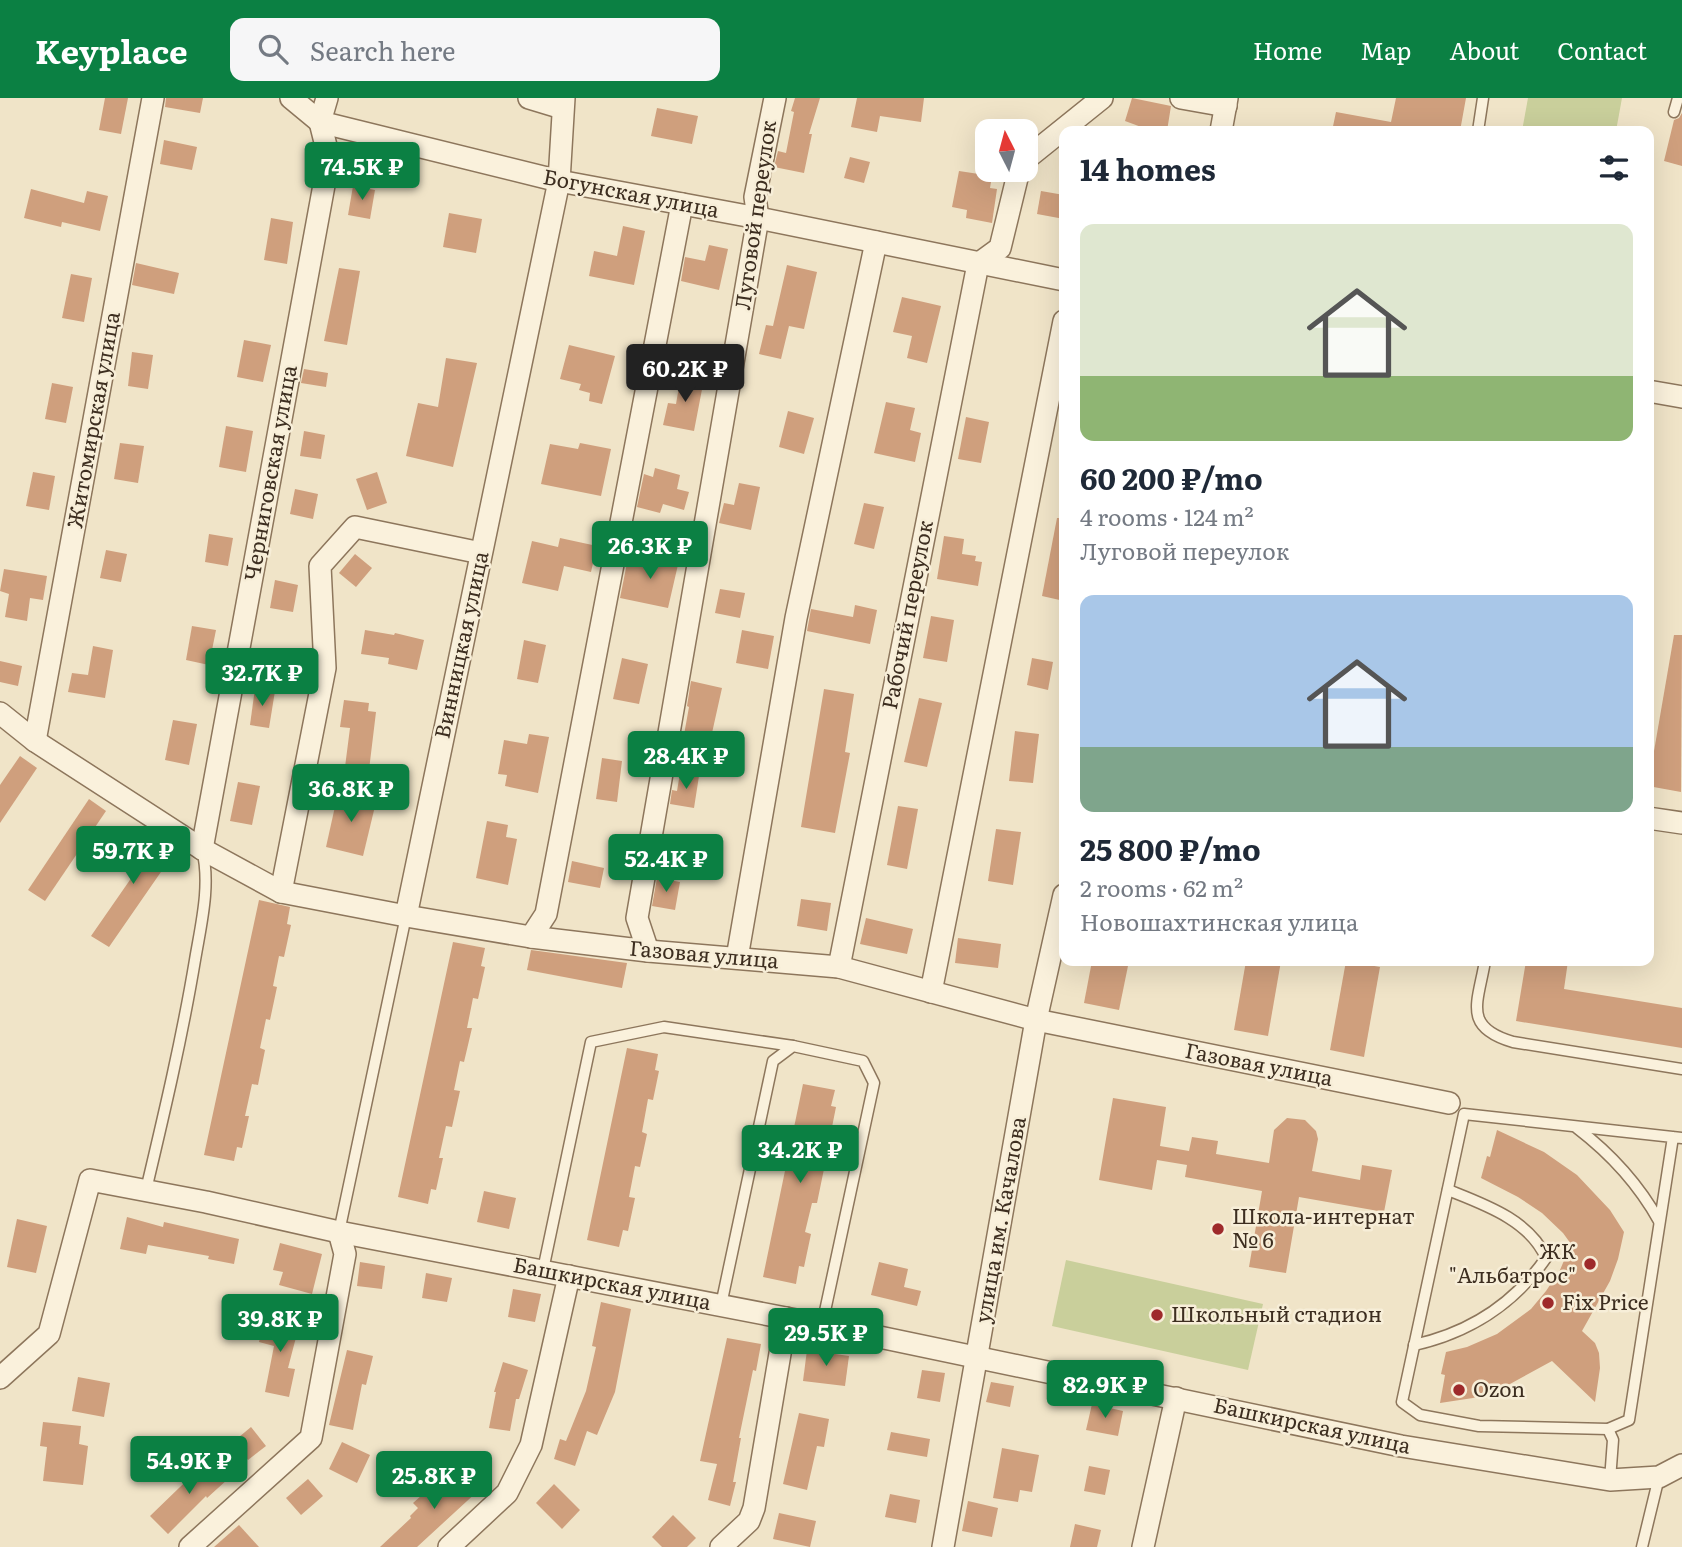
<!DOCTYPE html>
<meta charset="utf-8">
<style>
body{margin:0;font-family:Literata,serif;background:#f6f6f7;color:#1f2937;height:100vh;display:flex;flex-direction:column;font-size:26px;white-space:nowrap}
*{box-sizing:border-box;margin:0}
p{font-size:23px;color:#747a83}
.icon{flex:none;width:38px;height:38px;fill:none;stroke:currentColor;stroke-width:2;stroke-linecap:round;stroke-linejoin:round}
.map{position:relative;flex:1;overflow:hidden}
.panel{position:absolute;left:1059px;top:28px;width:595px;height:840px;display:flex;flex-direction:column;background:#fff;border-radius:14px;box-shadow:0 7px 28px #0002}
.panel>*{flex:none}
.needle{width:46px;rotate:354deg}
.tools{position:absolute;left:975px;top:21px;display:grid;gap:14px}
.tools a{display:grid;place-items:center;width:63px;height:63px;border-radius:14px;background:#fff;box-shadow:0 7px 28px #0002;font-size:35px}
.price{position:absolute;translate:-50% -60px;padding:0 16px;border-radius:7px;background:#0b8043;color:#fff;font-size:23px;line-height:46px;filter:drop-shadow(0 2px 4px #0008)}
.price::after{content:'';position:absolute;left:50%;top:42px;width:21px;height:16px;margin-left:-10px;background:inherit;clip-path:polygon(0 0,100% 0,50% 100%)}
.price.selected{background:#222;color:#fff}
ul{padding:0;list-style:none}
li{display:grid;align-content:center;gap:14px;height:371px;padding:0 21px}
li span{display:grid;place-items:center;height:217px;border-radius:14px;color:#555}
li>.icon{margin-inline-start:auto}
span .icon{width:126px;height:126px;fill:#fffc;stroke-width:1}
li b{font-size:30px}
h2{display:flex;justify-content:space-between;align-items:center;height:84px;padding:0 21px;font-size:30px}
header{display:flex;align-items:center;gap:42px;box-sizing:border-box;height:98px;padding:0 35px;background:#0b8043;color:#fff}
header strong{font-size:33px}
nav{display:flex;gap:38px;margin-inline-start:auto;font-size:24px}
.search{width:490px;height:63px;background:#f6f6f7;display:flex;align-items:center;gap:18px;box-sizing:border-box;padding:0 24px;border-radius:14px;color:#747a83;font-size:26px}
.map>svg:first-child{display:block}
</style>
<header>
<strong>Keyplace</strong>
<div class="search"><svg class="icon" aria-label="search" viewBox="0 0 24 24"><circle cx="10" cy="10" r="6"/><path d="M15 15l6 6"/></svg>Search here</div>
<nav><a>Home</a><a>Map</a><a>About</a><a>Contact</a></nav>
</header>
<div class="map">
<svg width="1682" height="1449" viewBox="0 0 1682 1449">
<rect width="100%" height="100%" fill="#f0e4c8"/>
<g fill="#c9cf9b">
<path d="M1528,0H1622L1616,33H1522Z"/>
<path d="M1066,1162L1263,1206L1248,1272L1052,1228Z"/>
</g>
<g fill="#cf9f7d">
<path d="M105,0H128L121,36L99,32Z"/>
<path d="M166,0H203L200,15L165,9Z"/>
<path d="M795,0H820L809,36H812L804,75L774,69L778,53L786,55L794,14L791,13Z"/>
<path d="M857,0H924L921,24L880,18L877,34L851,29Z"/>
<path d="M1132,0L1171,8L1167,33H1144V30L1125,23Z"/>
<path d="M1396,0H1466L1460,33H1332L1336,14L1391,24Z"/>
<path d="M657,10L698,18L692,46L651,38Z"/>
<path d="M1682,15V68L1664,63L1674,22L1679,20Z"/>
<path d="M164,42L197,49L192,72L160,66Z"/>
<path d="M850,59L870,64L864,85L844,80Z"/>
<path d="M959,73L992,78L990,90L997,91L992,125L966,120L967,112L952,109Z"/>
<path d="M353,88L375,92L370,121L348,117Z"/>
<path d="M31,91L84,105L87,93L108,98L100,133L62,124L61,129L24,120Z"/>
<path d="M1041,93L1064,97V121L1037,116Z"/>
<path d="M449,115L482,121L476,155L443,149Z"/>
<path d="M271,120L293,124L287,166L264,162Z"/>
<path d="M623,128L645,133L634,187L589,178L594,153L617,158Z"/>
<path d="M709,147L728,151L719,192L681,183L685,159L705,163Z"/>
<path d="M136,165L179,175L174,196L132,187Z"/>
<path d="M787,167L817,174L804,231L789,228L781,261L759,256L766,227L773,228Z"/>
<path d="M339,170L360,173L347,247L324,243Z"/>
<path d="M71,176L92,180L84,224L62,220Z"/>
<path d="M902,199L941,208L927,265L907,260L912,238L893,234Z"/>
<path d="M244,242L271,247L263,284L237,279Z"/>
<path d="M569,247L615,258L602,306L589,303L590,295L579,292L581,286L560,281Z"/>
<path d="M132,254L153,257L148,291L128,288Z"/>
<path d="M446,260L477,265L453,369L406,358L418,305L438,309Z"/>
<path d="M304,271L328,275L326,289L301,285Z"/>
<path d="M681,277L704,281L694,333L663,327L668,305L676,306Z"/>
<path d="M52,285L73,289L66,325L45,321Z"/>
<path d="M886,304L915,310L910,332L921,335L915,364L874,355Z"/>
<path d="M788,313L814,320L804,356L779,349Z"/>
<path d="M966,319L989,324L981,365L958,361Z"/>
<path d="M226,328L253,333L246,374L219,369Z"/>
<path d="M304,333L325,337L321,361L300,358Z"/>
<path d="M120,345L144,348L138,385L114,381Z"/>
<path d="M580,345L611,351L601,398L541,386L550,346L578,351Z"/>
<path d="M655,370L680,377L677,391L689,394L684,412L663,406L660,415L637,409L644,376L653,379Z"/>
<path d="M33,374L55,378L49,412L26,408Z"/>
<path d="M377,374L387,405L367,412L356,381Z"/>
<path d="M739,385L760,389L751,432L719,425L724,405L734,407Z"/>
<path d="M295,391L318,396L313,421L290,416Z"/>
<path d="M864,405L884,409L874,451L854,446Z"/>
<path d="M1057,420H1064V503L1042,498Z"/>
<path d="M209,436L233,440L228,468L205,464Z"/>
<path d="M944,438L964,441L962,456L976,458L975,463L982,464L978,488L937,481Z"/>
<path d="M560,440L597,448L591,474L564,468L558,493L522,485L532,443L558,449Z"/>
<path d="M106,452L127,456L121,484L100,480Z"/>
<path d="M664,455L680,458L668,510L620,500L628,460L661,467Z"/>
<path d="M355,456L372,470L356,489L339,475Z"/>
<path d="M4,471L47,478L43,502L30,500L27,523L5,519L9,496L0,493Z"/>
<path d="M275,482L298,487L293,514L270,510Z"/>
<path d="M720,491L745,495L740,520L715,515Z"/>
<path d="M855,507L877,512L870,546L807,533L811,511L853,519Z"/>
<path d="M931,518L954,522L947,564L923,560Z"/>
<path d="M192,528L216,532L209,567L186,562Z"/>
<path d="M365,532L394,537L395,535L424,542L417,572L388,566L389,560L361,556Z"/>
<path d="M742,532L774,538L768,571L736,565Z"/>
<path d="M1674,537H1682L1681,694L1648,688Z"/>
<path d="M524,542L546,547L538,585L517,581Z"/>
<path d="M93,548L113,552L105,600L68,594L72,575L88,577Z"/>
<path d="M622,560L648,566L639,606L613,601Z"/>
<path d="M1032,560L1053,564L1048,592L1027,587Z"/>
<path d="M0,563L22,568L18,588L0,584Z"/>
<path d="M691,583L722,590L708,653L682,648L689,609L687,608Z"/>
<path d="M255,590L275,593L269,630L250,627Z"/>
<path d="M824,591L854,596L845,654L850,655L835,735L801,729Z"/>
<path d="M919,600L942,605L927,669L904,664Z"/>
<path d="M344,602L369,605L368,613L376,614L369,672L345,669L350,630L340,629Z"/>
<path d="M173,622L197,626L189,667L165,662Z"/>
<path d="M1015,633L1039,636L1033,685L1009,683Z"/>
<path d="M529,636L549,639L538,695L505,688L507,677L498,676L504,642L527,646Z"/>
<path d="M20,658L37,670L0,725V687Z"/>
<path d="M602,660L622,663L617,704L596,701Z"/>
<path d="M680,675L699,678L694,710L670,706L672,692L677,693Z"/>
<path d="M238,684L260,688L252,727L230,723Z"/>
<path d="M338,695L376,704L363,758L326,749Z"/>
<path d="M89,701L106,713L45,803L28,792Z"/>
<path d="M898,708L918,711L907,771L887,767Z"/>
<path d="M487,723L508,727L506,739L517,741L508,787L476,780Z"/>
<path d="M996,731L1021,734L1013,787L988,783Z"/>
<path d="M133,732L172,758L109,849L91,838L141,766L119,751Z"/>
<path d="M572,763L604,770L600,790L568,784Z"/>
<path d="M657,780L680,784L675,812L652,808Z"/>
<path d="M801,801L831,805L827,833L797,828Z"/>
<path d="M259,802L290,809L287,826L291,827L284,859L279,858L273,888L277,889L270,922L266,921L260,950L265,952L258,987L252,986L245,1018H249L242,1050L237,1049L234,1063L204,1057Z"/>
<path d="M866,820L913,831L907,856L860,846Z"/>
<path d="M958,840L1001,846L998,870L955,865Z"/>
<path d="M453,844L485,850L481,868L485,869L478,901L473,900L467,930H472L464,964L460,963L454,992L460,993L452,1029L446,1028L439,1060H443L436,1092L431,1091L428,1106L398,1099Z"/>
<path d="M531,852L627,865L622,890L527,872Z"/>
<path d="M1092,863H1129L1119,912L1084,905Z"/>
<path d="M1246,863H1281L1268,938L1234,932Z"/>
<path d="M1346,863L1380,869L1364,959L1330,952Z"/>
<path d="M1526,863H1568L1564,891L1682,910V950L1516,923Z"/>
<path d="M627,950L658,956L655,972L659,973L653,1002L648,1001L642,1034L647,1036L640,1069L635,1068L629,1099L635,1100L628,1133L623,1132L619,1149L587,1142Z"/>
<path d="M803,986L835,992L831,1008L836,1009L830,1039L825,1038L818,1070L824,1071L817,1105H812L805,1134L811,1136L804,1169L799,1168L796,1186L763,1179Z"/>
<path d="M1113,1000L1166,1009L1160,1048L1189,1053L1192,1039L1218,1043L1216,1056L1269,1065L1274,1032L1287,1020L1305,1022L1316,1033L1318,1041L1312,1073L1360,1082L1362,1067L1392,1072L1384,1114L1299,1099L1286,1175L1249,1169L1262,1093L1185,1079L1187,1067L1157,1062L1152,1092L1099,1082Z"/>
<path d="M1497,1032L1544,1054L1577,1077L1610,1112L1624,1134L1618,1161L1610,1183L1582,1233L1595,1245L1599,1255L1600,1270L1595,1304L1552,1263L1499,1292L1473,1300L1440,1305L1445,1277L1441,1276L1446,1254L1467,1249L1497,1236L1531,1211L1546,1193L1560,1172L1571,1146L1563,1135L1542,1115L1518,1099L1481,1080L1487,1058L1490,1059Z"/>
<path d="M484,1093L516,1100L509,1131L477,1124Z"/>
<path d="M127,1119L163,1129L164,1124L239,1141L234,1166L208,1161L209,1158L148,1147L146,1156L120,1151Z"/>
<path d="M17,1121L47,1128L36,1175L7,1169Z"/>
<path d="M280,1145L322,1156L312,1196L279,1187L283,1174L273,1172Z"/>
<path d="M360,1164L385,1168L382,1191L357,1188Z"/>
<path d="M879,1164L908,1171L904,1189L921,1193L917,1208L871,1197Z"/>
<path d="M426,1175L452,1180L447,1204L422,1200Z"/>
<path d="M513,1191L541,1196L535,1224L508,1219Z"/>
<path d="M601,1204L631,1211L615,1294L597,1337L587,1333L575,1368L554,1361L560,1341L566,1343L586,1293L596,1249L592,1248Z"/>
<path d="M279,1219L300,1224L288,1270L295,1271L289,1299L265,1294L274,1248L259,1244L264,1223L277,1227Z"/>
<path d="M727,1240L761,1246L756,1273L753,1272L739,1340H741L733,1384H736L730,1408L708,1402L717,1366L700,1363Z"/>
<path d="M347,1252L373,1258L366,1287L362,1286L353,1332L329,1327Z"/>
<path d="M807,1252L849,1258L845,1288L803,1283Z"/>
<path d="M503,1264L528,1272L519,1301H516L510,1333L489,1330L496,1294H494Z"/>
<path d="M922,1272L945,1275L940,1304L917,1300Z"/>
<path d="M78,1279L110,1285L104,1319L72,1313Z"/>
<path d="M991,1284L1014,1288L1010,1309L986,1304Z"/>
<path d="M1092,1306L1123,1313L1118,1338L1086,1332Z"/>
<path d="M799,1315L829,1321L824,1349L817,1348L807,1392L783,1386Z"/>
<path d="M43,1324L81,1328L79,1346L88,1348L83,1387L43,1383L47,1349L40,1348Z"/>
<path d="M251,1329L266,1348L248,1362L233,1344Z"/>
<path d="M891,1334L930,1341L927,1359L887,1352Z"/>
<path d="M342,1344L370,1357L357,1385L329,1371Z"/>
<path d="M1002,1350L1039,1357L1032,1394L1020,1392L1018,1404L993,1400Z"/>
<path d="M209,1361L228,1381L207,1400L206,1398L168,1436L150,1418Z"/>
<path d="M1089,1368L1110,1372L1105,1397L1084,1393Z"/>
<path d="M458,1370L479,1392L417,1449H380L411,1420L410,1418L418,1410L413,1405L430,1390L433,1393Z"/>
<path d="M308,1381L323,1398L301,1417L286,1400Z"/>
<path d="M554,1386L580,1412L562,1431L536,1405Z"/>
<path d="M890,1396L920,1402L916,1425L885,1419Z"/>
<path d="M968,1403L998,1410L992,1439L962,1433Z"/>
<path d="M779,1415L816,1423L810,1449L773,1441Z"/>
<path d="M673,1417L696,1440L687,1449H662L652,1439Z"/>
<path d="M1075,1426L1101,1432L1097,1449H1070Z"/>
<path d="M239,1427L259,1449H214Z"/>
</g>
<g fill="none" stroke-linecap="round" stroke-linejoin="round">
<g stroke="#8d765c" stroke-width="13">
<g id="lane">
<path d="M1674,14L1678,0"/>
<path d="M1478,33L1483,0"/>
<path d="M1485,863C1478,905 1462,929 1513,944L1682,971"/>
<path d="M1577,1030C1611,1056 1639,1087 1659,1123"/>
<path d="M1673,1039L1629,1322L1608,1331L1479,1328L1420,1317L1402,1304L1464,1016L1682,1040"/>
<path d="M146,1092C164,1016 182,940 195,862C201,826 211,787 202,751"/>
<path d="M339,1134L406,818"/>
<path d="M543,1172L591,944L664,929L793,948"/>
<path d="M721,1207L773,963L793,948L863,963L874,985L822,1227"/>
<path d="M1414,1247C1468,1235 1514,1206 1546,1160C1530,1122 1483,1106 1448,1092"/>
<path d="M1608,1331L1613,1342L1610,1382"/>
<path d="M1642,1449L1659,1379"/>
</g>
</g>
<g stroke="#8d765c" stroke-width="24">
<g id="street">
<path d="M291,0L320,24L559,83L758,120L1064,182"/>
<path d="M529,0L562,10"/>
<path d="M1181,0L1226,8"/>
<path d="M1221,33L1227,0"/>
<path d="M1026,61L1102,0"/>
<path d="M1648,293L1682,299"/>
<path d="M0,615L35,643L202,751L281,794L406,818L531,839L648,853L839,869L1036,922L1449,1005"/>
<path d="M35,643L153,0"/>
<path d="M1648,720L1682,725"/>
<path d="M202,751L329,60L320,24L327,0"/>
<path d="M281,794L325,570L320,468L355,429L481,455"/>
<path d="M406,818L559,83L564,0"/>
<path d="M531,839L546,816L682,106"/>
<path d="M648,853L637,820L758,120L755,99L775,0"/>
<path d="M737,860L796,520L876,144"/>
<path d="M839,869L978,166L1000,150L1019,72"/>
<path d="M931,894L1064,223"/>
<path d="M0,1280L49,1236L90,1082L206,1104L339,1134L822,1227L1401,1348L1610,1382L1659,1379L1682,1367"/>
<path d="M190,1449L311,1340L345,1156L339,1134"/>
<path d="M449,1449L507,1395L531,1347L569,1178"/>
<path d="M721,1449L749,1423L754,1410L786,1220"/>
<path d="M943,1449L1036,922L1064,797"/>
<path d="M1143,1449L1176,1300"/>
</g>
</g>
<use href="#lane" stroke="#faf1dc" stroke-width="10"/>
<use href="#street" stroke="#faf1dc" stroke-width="21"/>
</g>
<g fill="#9e2a2b" stroke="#f7eed8" stroke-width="2.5">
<circle cx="1218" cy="1131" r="7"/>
<circle cx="1590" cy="1166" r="7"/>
<circle cx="1548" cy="1205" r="7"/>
<circle cx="1157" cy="1217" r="7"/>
<circle cx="1459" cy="1292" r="7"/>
</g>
<g text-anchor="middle" stroke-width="5" stroke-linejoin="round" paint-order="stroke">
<g font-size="21" fill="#3d2e20" stroke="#f7eed8">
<text transform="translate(631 96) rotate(11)" y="7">Богунская улица</text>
<text transform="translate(756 117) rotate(-82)" y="7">Луговой переулок</text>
<text transform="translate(94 322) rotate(-80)" y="7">Житомирская улица</text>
<text transform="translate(271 375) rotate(-80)" y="7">Черниговская улица</text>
<text transform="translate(908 517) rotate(-79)" y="7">Рабочий переулок</text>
<text transform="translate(462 547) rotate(-78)" y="7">Винницкая улица</text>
<text transform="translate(704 857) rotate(5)" y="7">Газовая улица</text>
<text transform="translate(1259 967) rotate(11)" y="7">Газовая улица</text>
<text transform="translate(1001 1122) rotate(-80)" y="7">улица им. Качалова</text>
<text transform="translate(612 1186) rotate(11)" y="7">Башкирская улица</text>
<text transform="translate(1312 1328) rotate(12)" y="7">Башкирская улица</text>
</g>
<g font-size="21" fill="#3d2e20" stroke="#f7eed8" text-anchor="start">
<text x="1232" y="1126">Школа-интернат<tspan x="1232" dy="24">№ 6</tspan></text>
<text x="1576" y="1161" text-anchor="end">ЖК<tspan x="1576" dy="24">"Альбатрос"</tspan></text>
<text x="1562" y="1212">Fix Price</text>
<text x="1171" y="1224">Школьный стадион</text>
<text x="1473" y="1299">Ozon</text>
</g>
</g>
</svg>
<div class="tools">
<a><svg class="needle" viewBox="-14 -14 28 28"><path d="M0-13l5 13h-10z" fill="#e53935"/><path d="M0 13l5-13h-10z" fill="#747a83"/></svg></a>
</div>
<b class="price" style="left:362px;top:104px">74.5K ₽</b>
<b class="price selected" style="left:685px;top:306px">60.2K ₽</b>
<b class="price" style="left:650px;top:483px">26.3K ₽</b>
<b class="price" style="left:262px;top:610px">32.7K ₽</b>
<b class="price" style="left:686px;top:693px">28.4K ₽</b>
<b class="price" style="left:351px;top:726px">36.8K ₽</b>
<b class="price" style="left:133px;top:788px">59.7K ₽</b>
<b class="price" style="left:666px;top:796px">52.4K ₽</b>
<b class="price" style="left:800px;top:1087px">34.2K ₽</b>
<b class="price" style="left:280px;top:1256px">39.8K ₽</b>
<b class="price" style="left:826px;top:1270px">29.5K ₽</b>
<b class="price" style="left:1105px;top:1322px">82.9K ₽</b>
<b class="price" style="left:189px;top:1398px">54.9K ₽</b>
<b class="price" style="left:434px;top:1413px">25.8K ₽</b>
<section class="panel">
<h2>14 homes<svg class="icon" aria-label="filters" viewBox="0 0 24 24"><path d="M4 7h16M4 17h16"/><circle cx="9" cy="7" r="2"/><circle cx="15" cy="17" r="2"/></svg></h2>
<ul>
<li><span style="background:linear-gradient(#dfe7d0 70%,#8fb573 0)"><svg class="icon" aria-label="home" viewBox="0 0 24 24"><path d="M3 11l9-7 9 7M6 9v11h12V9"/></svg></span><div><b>60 200 ₽/mo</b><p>4 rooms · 124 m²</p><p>Луговой переулок</p></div></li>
<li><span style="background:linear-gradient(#a9c7e8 70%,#7fa58c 0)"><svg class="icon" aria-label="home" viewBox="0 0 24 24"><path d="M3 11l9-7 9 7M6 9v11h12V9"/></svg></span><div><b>25 800 ₽/mo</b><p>2 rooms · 62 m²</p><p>Новошахтинская улица</p></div></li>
</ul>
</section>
</div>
